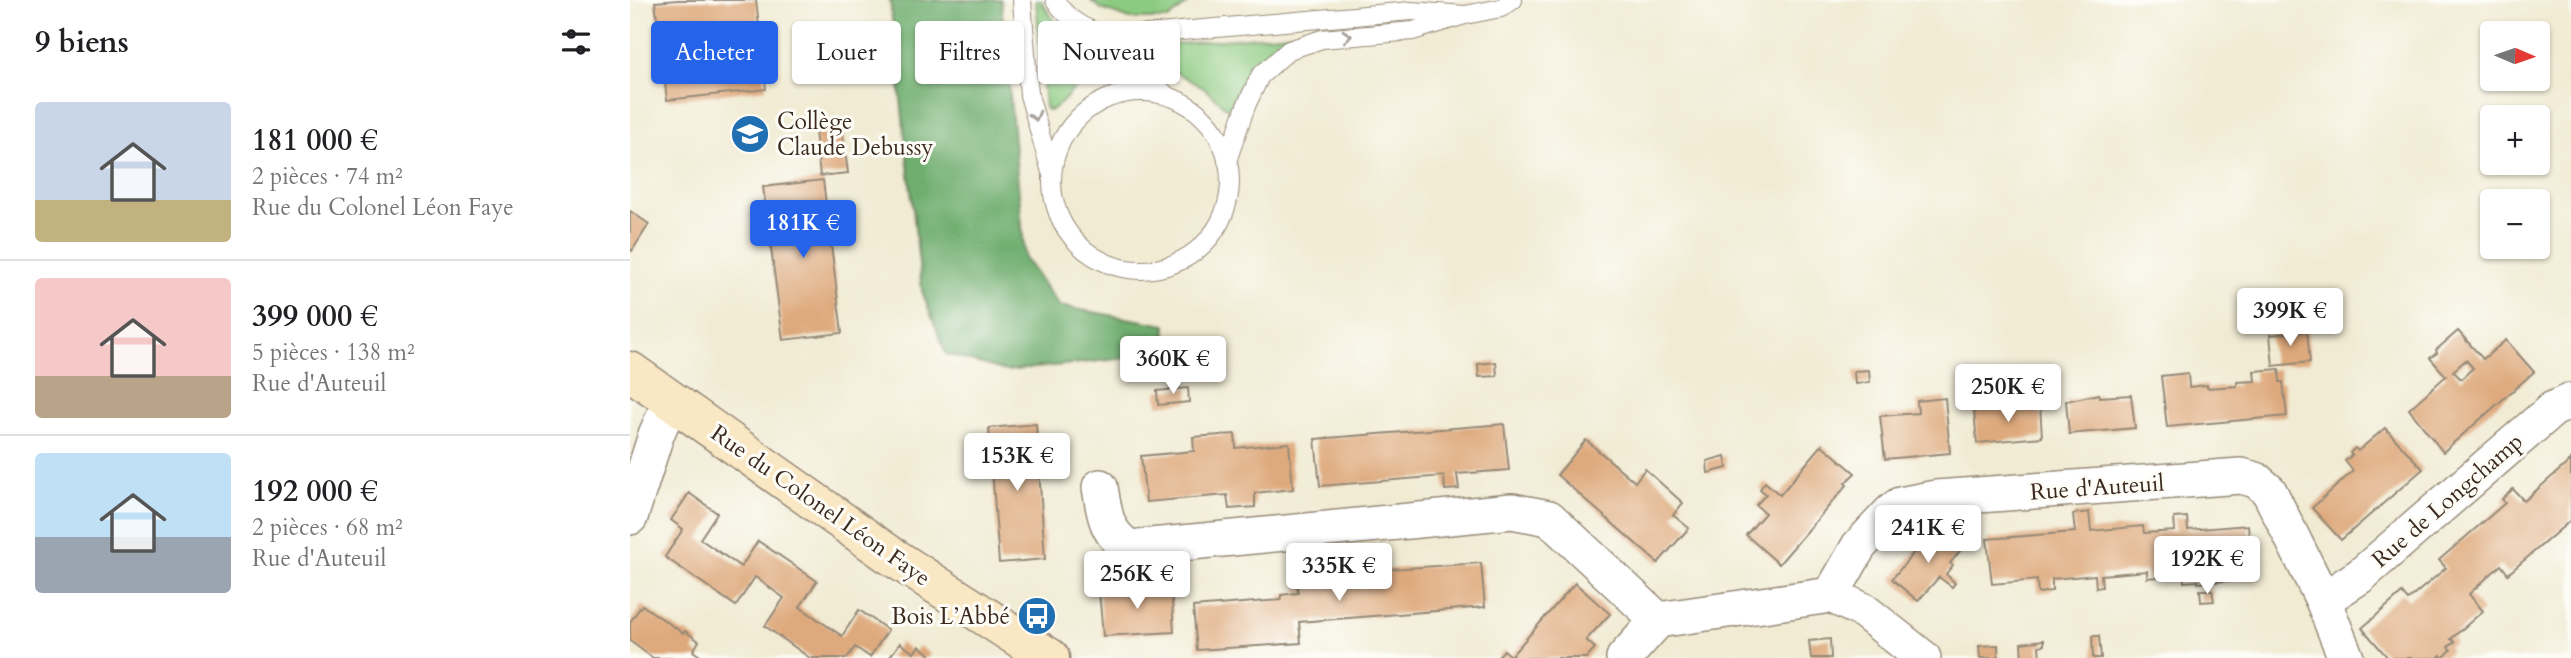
<!DOCTYPE html>
<html lang="fr">
<meta charset="utf-8">
<style>
body{margin:0;font-family:Cardo,serif;background:#f2f2f2;color:#202124;height:100vh;display:flex;flex-direction:column;font-size:26px;white-space:nowrap}
*{box-sizing:border-box;margin:0}
p{font-size:23px;color:#757577}
.icon{flex:none;width:38px;height:38px;fill:none;stroke:currentColor;stroke-width:2;stroke-linecap:round;stroke-linejoin:round}
.map{position:relative;flex:1;overflow:hidden}
.panel{display:flex;flex-direction:column;background:#fff;width:630px}
.panel>*{flex:none}
.banner{position:absolute;left:21px;top:21px;width:665px;height:63px;display:flex;gap:14px}
.needle{width:46px;rotate:92deg}
.buttons{position:absolute;left:1850px;top:21px;display:grid;gap:14px}
.buttons a{display:grid;place-items:center;width:70px;height:70px;border-radius:7px;background:#fff;box-shadow:0 2px 5px #0004;font-size:35px}
.price{position:absolute;translate:-50% -60px;padding:0 16px;border-radius:7px;background:#fff;color:#222;font-size:23px;line-height:46px;filter:drop-shadow(0 2px 4px #0008)}
.price::after{content:'';position:absolute;left:50%;top:42px;width:21px;height:16px;margin-left:-10px;background:inherit;clip-path:polygon(0 0,100% 0,50% 100%)}
.price.active{background:#2563eb;color:#fff}
ul{padding:0;list-style:none}
li{display:flex;align-items:center;gap:21px;height:175px;padding:0 35px}
li+li{border-top:2px solid #e0e0e0}
li span{display:grid;place-items:center;flex:none;width:196px;height:140px;border-radius:7px;color:#555}
li>.icon{margin-inline-start:auto}
span .icon{width:84px;height:84px;fill:#fffc;stroke-width:1}
li b{font-size:30px}
h2{display:flex;justify-content:space-between;align-items:center;height:84px;padding:0 35px;font-size:30px}
.chip{padding:0 24px;border-radius:7px;background:#fff;box-shadow:0 2px 5px #0004;font-size:24px;line-height:63px}
.chip.active{background:#2563eb;color:#fff}
main{display:flex;flex:1;min-height:0}
.map>svg:first-child{display:block}
</style>
<main>
<section class="panel">
<h2>9 biens<svg class="icon" aria-label="filters" viewBox="0 0 24 24"><path d="M4 7h16M4 17h16"/><circle cx="9" cy="7" r="2"/><circle cx="15" cy="17" r="2"/></svg></h2>
<ul>
<li><span style="background:linear-gradient(#c9d6e8 70%,#c2b280 0)"><svg class="icon" aria-label="home" viewBox="0 0 24 24"><path d="M3 11l9-7 9 7M6 9v11h12V9"/></svg></span><div><b>181 000 €</b><p>2 pièces · 74 m²</p><p>Rue du Colonel Léon Faye</p></div></li>
<li><span style="background:linear-gradient(#f6c9c9 70%,#b9a48a 0)"><svg class="icon" aria-label="home" viewBox="0 0 24 24"><path d="M3 11l9-7 9 7M6 9v11h12V9"/></svg></span><div><b>399 000 €</b><p>5 pièces · 138 m²</p><p>Rue d'Auteuil</p></div></li>
<li><span style="background:linear-gradient(#bfe0f5 60%,#9aa5b1 0)"><svg class="icon" aria-label="home" viewBox="0 0 24 24"><path d="M3 11l9-7 9 7M6 9v11h12V9"/></svg></span><div><b>192 000 €</b><p>2 pièces · 68 m²</p><p>Rue d'Auteuil</p></div></li>
</ul>
</section>
<div class="map">
<svg width="1941" height="658" viewBox="0 0 1941 658">
<rect width="100%" height="100%" fill="#fdfcf7"/>
<filter id="ink" filterUnits="userSpaceOnUse"><feTurbulence type="fractalNoise" baseFrequency=".0143" numOctaves="2"/><feDisplacementMap in="SourceGraphic" scale="14" xChannelSelector="R" yChannelSelector="G"/><feConvolveMatrix kernelMatrix="1 2 1 2 8 2 1 2 1" color-interpolation-filters="sRGB"/></filter>
<filter id="wash" filterUnits="userSpaceOnUse"><feTurbulence type="fractalNoise" baseFrequency=".00686" numOctaves="4" result="noise"/><feDisplacementMap in="SourceGraphic" scale="28" xChannelSelector="R" yChannelSelector="G"/><feGaussianBlur stdDeviation="1.57" result="paint"/><feColorMatrix in="noise" values="0 0 0 0 0 0 0 0 0 0 0 0 0 0 0 0 0 1.4 0 .05"/><feComposite in="paint" operator="in"/></filter>
<g filter="url(#wash)">
<rect width="100%" height="100%" fill="#f1ebd3"/>
<g fill="#8bca81" stroke="#637a50" stroke-width="2">
<path d="M406,0H411C426,33 465,53 495,70C479,73 462,77 448,86C438,93 430,108 419,111L415,108Z"/>
<path d="M460,0H562L538,19H500L472,9Z"/>
<path d="M660,34H671C635,50 613,73 599,110L575,89L503,48Z"/>
</g>
<path fill="#70ae6f" stroke="#566c46" stroke-width="2" d="M260,0H371L395,258L429,306L536,325L535,354L376,371L316,354L292,291Z"/>
<g id="blocks">
<g fill="#dea97b" fill-rule="evenodd">
<path d="M48,0H126L136,89L37,100L25,2Z"/>
<path d="M212,128L218,173L190,176L185,131Z"/>
<path d="M193,180L212,333L153,340L133,187Z"/>
<path d="M0,211L19,224L2,251L0,249Z"/>
<path d="M1677,331L1680,362L1643,366L1640,335Z"/>
<path d="M1828,331L1853,359L1876,340L1904,372L1813,452L1779,409L1816,376L1800,358L1807,353L1806,350ZM1836,360L1843,368L1831,379L1823,371Z"/>
<path d="M866,362L867,376L849,377L848,364Z"/>
<path d="M1649,369L1650,382H1653L1657,416L1537,427L1531,376L1558,373L1559,387L1577,385V388L1607,386V382L1625,381L1624,371Z"/>
<path d="M1239,370L1240,382L1225,384L1224,371Z"/>
<path d="M558,388L559,402L528,405L527,391Z"/>
<path d="M1469,394V397L1501,395L1505,428L1439,434L1436,401Z"/>
<path d="M1315,398L1320,453L1255,459L1250,416L1288,413L1287,401Z"/>
<path d="M1376,405V408L1410,405L1412,437L1347,443L1344,411Z"/>
<path d="M406,424L415,559L369,563L359,428Z"/>
<path d="M874,424L879,470L827,474L829,489L815,490L814,476L690,486L685,439Z"/>
<path d="M1755,428L1793,469L1711,540L1682,508L1723,471L1715,461L1722,455L1720,453L1725,448L1728,451Z"/>
<path d="M605,434L606,448L659,443L663,489L625,493V507L599,509L597,495L516,502L511,456L564,451L563,437Z"/>
<path d="M956,440L1005,482L1015,469L1053,503L1043,515L1059,528L1028,563L927,475Z"/>
<path d="M1192,445L1225,473L1215,483L1217,485L1149,564L1116,535L1135,513L1126,505L1136,494L1130,489L1135,482L1150,495Z"/>
<path d="M1095,456L1097,468L1078,473L1077,461Z"/>
<path d="M1941,460V520L1878,574L1871,565L1839,594L1853,611L1821,639L1825,642L1818,647L1821,650L1813,658L1811,655L1808,658H1758L1732,628L1772,593L1778,600L1816,568L1809,560L1875,503L1872,499L1883,489L1894,501Z"/>
<path d="M59,493L87,513L70,539L111,567L128,541L187,581L170,607L212,636L229,610L258,630L240,657L225,647L217,658H180L135,626L154,598L125,577L106,606L35,557L53,529L41,520Z"/>
<path d="M1459,512L1461,531L1513,526L1514,533L1545,531L1544,518L1557,517L1558,530L1618,525L1623,579L1568,583V581L1554,582V575L1517,578V571L1471,575L1472,587L1466,588L1465,575L1422,579V591L1408,593L1407,580L1362,584L1357,539L1445,532L1443,514Z"/>
<path d="M1304,528L1331,550L1320,563L1323,565L1316,574L1325,583L1322,587L1309,577L1288,601L1262,579Z"/>
<path d="M851,563L855,607L669,622L671,643L567,650L563,607L651,600V595L668,593L666,578L686,577V574Z"/>
<path d="M945,583L980,614L956,640L965,648L956,658H867L874,650L881,656Z"/>
<path d="M541,585L544,632L473,636L469,591Z"/>
<path d="M1570,590H1582L1584,601L1571,602Z"/>
<path d="M12,605L53,633L55,631L69,641L63,651L73,658H23L0,641V622Z"/>
<path d="M1462,636H1469L1471,658H1463Z"/>
<path d="M1200,639L1201,658H1181L1179,641Z"/>
<path d="M1414,640V645L1409,646L1410,658H1392L1391,643Z"/>
<path d="M270,643L284,653L289,646L300,654L297,658H259Z"/>
<path d="M1368,645V658H1350L1349,646Z"/>
</g>
</g>
</g>
<g filter="url(#ink)">
<use href="#blocks" fill-opacity="0" stroke="#968a78" stroke-width="2"/>
<g fill="none" stroke-linecap="round" stroke-linejoin="round">
<g stroke="#968a78" stroke-width="20">
<g id="lane">
<path d="M392,0L399,95L421,172"/>
<path d="M425,0C439,22 458,31 482,37L781,11L835,15"/>
<path d="M468,35L499,59L536,95"/>
<circle cx="511" cy="181" r="89"/>
<path d="M597,161L616,106L630,76L659,50L692,39L783,31L835,15L871,8L883,0"/>
</g>
</g>
<g stroke="#968a78" stroke-width="38">
<g id="street">
<path d="M470,487C474,513 476,534 500,548L882,511L919,518L1028,620"/>
<path d="M0,517L26,435L41,400"/>
<path d="M1201,595L1234,611L1293,658"/>
<path d="M1693,600L1730,576L1923,409L1941,401"/>
<path d="M1028,620L1201,595L1229,546L1261,512L1270,505L1306,498L1611,476L1626,480L1639,491L1693,600L1716,658"/>
<path d="M994,658L1028,620"/>
</g>
</g>
<g stroke="#968a78" stroke-width="41">
<path id="secondary" d="M0,371L257,553L420,658"/>
</g>
<use href="#lane" stroke="#fff" stroke-width="18"/>
<use href="#street" stroke="#fff" stroke-width="35"/>
<use href="#secondary" stroke="#fae7c3" stroke-width="38"/>
</g>
<defs><path id="oneway-chevron" d="M-2-3.5L2.5 0L-2 3.5" fill="none" stroke-width="1.6" stroke-linecap="round" stroke-linejoin="round" transform="scale(1.75)"/></defs>
<g stroke="#a79f9a">
<use href="#oneway-chevron" transform="translate(717 36) rotate(-5)"/>
<use href="#oneway-chevron" transform="translate(405 116) rotate(75)"/>
</g>
</g>
<defs>
<g id="school-disc" transform="scale(2.0125)"><circle r="9.5" fill="#1f6fb2" stroke="#fdfcf7"/><path d="M0-5L7-2L0 1L-7-2ZM-4 1L0 2.5L4 1V4Q0 6-4 4Z" fill="#fff"/></g>
<g id="bus-disc" transform="scale(2.0125)"><circle r="9.5" fill="#1f6fb2" stroke="#fdfcf7"/><path d="M-5-6H5V4H4V6H2V4H-2V6H-4V4H-5ZM-3.5-4V0h7V-4ZM-3.5 1.2v1.5H-2V1.2ZM2 1.2v1.5H3.5V1.2Z" fill="#fff"/></g>
</defs>
<g fill-rule="evenodd">
<use href="#school-disc" x="120" y="134"/>
<use href="#bus-disc" x="407" y="616"/>
</g>
<g text-anchor="middle" stroke-width="6" stroke-linejoin="round" paint-order="stroke">
<g font-size="23" fill="#3b2a1e" stroke="#fdfcf7" text-anchor="start">
<text x="147" y="129">Collège<tspan x="147" dy="26">Claude Debussy</tspan></text>
<text x="380" y="624" text-anchor="end">Bois L’Abbé</text>
</g>
<g font-size="23" fill="#3b2a1e" stroke="#fdfcf7">
<text transform="translate(1467 487) rotate(-4)" y="8">Rue d'Auteuil</text>
<text transform="translate(1817 500) rotate(-41)" y="8">Rue de Longchamp</text>
<text transform="translate(191 505) rotate(35)" y="8">Rue du Colonel Léon Faye</text>
</g>
</g>
</svg>
<div class="buttons">
<a><svg class="needle" viewBox="-14 -14 28 28"><path d="M0-13l5 13h-10z" fill="#e53935"/><path d="M0 13l5-13h-10z" fill="#757577"/></svg></a>
<a>+</a>
<a>−</a>
</div>
<b class="price active" style="left:173px;top:260px">181K €</b>
<b class="price" style="left:1660px;top:348px">399K €</b>
<b class="price" style="left:543px;top:396px">360K €</b>
<b class="price" style="left:1378px;top:424px">250K €</b>
<b class="price" style="left:387px;top:493px">153K €</b>
<b class="price" style="left:1298px;top:565px">241K €</b>
<b class="price" style="left:1577px;top:596px">192K €</b>
<b class="price" style="left:709px;top:603px">335K €</b>
<b class="price" style="left:507px;top:611px">256K €</b>
<div class="banner">
<a class="chip active">Acheter</a>
<a class="chip">Louer</a>
<a class="chip">Filtres</a>
<a class="chip">Nouveau</a>
</div>
</div>
</main>
